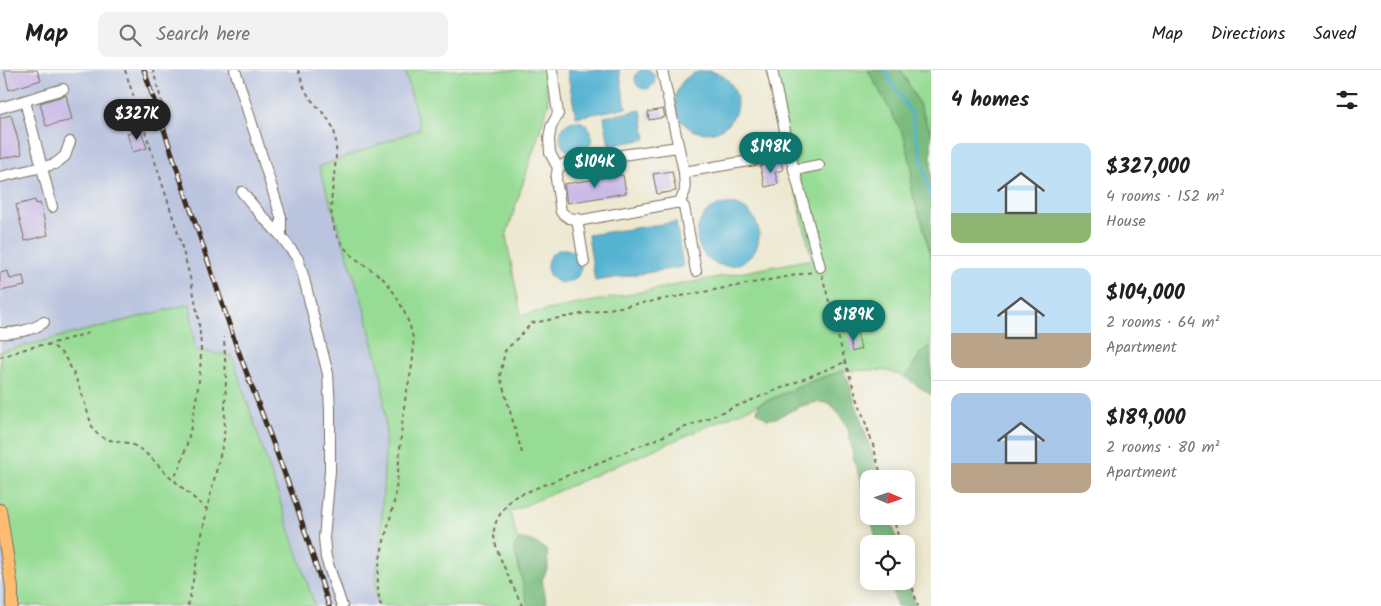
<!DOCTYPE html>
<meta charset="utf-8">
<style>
body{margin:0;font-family:Kalam,sans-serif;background:#f2f2f2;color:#202124;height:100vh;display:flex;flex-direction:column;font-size:19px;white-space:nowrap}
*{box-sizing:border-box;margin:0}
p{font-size:16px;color:#757577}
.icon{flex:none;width:28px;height:28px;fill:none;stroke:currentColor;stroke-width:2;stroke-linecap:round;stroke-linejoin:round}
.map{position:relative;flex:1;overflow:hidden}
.side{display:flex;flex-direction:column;background:#fff;width:450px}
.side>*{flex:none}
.needle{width:32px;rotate:92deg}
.tools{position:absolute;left:860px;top:400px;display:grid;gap:10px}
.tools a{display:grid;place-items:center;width:55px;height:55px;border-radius:10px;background:#fff;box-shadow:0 2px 12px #0003;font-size:25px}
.price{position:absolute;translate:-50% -42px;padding:0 11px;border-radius:18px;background:#0f766e;color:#fff;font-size:16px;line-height:32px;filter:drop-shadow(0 1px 2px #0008)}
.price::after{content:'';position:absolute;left:50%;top:30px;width:15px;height:11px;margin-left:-8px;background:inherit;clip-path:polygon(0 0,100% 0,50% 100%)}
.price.current{background:#222;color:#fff}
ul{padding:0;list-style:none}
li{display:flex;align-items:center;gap:15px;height:125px;padding:0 20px}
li+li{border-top:1px solid #e0e0e0}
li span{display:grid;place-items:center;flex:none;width:140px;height:100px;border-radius:10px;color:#555}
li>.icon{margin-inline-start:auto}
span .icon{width:60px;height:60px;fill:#fffc;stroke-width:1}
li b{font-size:21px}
h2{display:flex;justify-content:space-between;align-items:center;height:60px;padding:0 20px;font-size:21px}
header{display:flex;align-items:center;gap:30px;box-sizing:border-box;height:70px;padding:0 25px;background:#fff;border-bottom:1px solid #e0e0e0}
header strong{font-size:24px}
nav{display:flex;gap:28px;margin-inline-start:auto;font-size:18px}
.search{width:350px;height:45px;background:#f2f2f2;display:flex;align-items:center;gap:12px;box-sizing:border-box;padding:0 18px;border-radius:10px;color:#757577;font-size:19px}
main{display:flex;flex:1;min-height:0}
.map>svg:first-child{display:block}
</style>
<header>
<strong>Map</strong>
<div class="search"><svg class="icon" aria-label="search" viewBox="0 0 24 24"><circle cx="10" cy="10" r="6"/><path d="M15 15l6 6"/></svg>Search here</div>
<nav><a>Map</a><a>Directions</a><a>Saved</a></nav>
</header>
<main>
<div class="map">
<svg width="931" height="536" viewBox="0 0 931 536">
<rect width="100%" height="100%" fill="#f6f6f2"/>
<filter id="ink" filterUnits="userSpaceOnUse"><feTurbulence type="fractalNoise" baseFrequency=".02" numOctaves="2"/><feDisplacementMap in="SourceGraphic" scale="10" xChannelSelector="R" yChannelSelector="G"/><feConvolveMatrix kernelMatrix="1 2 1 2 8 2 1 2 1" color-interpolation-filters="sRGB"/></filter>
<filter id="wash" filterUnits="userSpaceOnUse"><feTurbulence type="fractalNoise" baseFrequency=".0096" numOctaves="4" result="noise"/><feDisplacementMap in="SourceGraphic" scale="20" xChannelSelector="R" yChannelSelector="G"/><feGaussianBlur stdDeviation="1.12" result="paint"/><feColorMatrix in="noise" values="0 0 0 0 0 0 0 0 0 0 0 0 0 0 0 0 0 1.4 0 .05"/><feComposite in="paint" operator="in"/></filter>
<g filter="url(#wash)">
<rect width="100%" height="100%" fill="#ede8d0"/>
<g fill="#bac4de">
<path d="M0,0H405L421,59L363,234L382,309L386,359L380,482L376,506V526L379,536H315L232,286L195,280L190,234L0,282Z"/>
<path d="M0,444L11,536H0Z"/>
</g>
<g fill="#97dc94" stroke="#698359">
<path d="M405,0H543L549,32L506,166L521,245L812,189L766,0H868L904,65L912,98L911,120L923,155L931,188V275L921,282L911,300L905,307L888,301L871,300L843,301L817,309L510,442L537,536H379L376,526V506L380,482L386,359L382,309L363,234L319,97L420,59Z"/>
<path d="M901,0H931V63L920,36Z"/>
<path d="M190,234L195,280L232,286L315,536H11L0,444V282Z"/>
</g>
<g fill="#79bc7e" stroke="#5a734e">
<path d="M868,0H901L920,36L931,63V188L923,155L911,120L912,98L904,66Z"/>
<path d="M931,275V325L905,307L911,300L921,282Z"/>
<path d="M843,301L848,310L880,409H869V442L853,385L848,358L836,339L829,333L817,332L801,336L776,348L767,349L757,342L759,334L817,309Z"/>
<path d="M870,446H890L898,474H878Z"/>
<path d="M520,469C532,469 538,474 547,481L548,497L542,510L547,536H528L514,477Z"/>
<path d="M906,506L915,536H897L890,511H906Z"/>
</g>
<g fill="#54b3d2" stroke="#486e78">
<circle cx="645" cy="9" r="10"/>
<path d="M567,0H619L626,38L576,47Z"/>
<circle cx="706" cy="32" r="31"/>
<path d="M641,40L646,69L609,76L604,47Z"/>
<circle cx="576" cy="67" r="16"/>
<circle cx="728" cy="165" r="31"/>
<path d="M676,152L683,197L595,211L588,165Z"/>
<circle cx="564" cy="196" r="17"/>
</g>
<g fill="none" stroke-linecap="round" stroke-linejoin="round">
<path stroke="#54b3d2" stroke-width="3" d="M884,0L911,43L931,128"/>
</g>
<g id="blocks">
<g fill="#cabbe6">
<path d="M4,0H37L41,10L9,20Z"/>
<path d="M66,25L72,50L46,56L40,33Z"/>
<path d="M663,39L665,47L649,50L648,42Z"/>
<path d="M11,45L22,84L0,89V48Z"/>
<path d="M141,60L147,78L133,82L127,64Z"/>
<path d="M781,92L783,100L775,102L778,114L765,117L760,96Z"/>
<path d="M672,101L676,121L657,124L653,104Z"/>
<path d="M623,105L626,123L567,133L564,114Z"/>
<path d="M35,130L36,134L40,133L48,165L25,171L16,135Z"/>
<path d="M8,201L10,209L23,206L25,216L0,221V203Z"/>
<path d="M857,262L861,279L852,282L848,264Z"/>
</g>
</g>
</g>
<g filter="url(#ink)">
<use href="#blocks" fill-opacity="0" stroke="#796c5c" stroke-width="1"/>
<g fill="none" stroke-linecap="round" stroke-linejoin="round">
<g stroke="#796c5c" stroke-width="12">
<g id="minor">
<path d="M235,0L281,147V166"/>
<path d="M552,0L558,44L551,57L549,69L550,83L558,98"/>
<path d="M662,0L684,102L685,121L680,132L583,150L569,148L561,142L556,109L558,98L566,93L678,77"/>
<path d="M772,0L790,84L820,197"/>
<path d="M25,31L52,137"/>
<path d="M0,38L63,19"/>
<path d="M794,100L819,95"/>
<path d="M684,102L790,84"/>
<path d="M0,107L55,94L65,86L70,72"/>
<path d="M242,122L261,145L281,166L298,189L304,209L328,304L330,340V401L324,468L326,488L342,536"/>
<path d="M680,132L684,137L696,201"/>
<path d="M577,149L584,192"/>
<path d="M0,263C13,264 34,260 44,252"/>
</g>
</g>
<g stroke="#796c5c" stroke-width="14">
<path id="major" d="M0,440L12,518V536"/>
</g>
<g stroke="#796c5c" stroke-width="2" stroke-dasharray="4 4" stroke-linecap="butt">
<path d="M125,0C143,56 162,111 179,167C188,198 197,231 200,264C203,291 198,320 193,347C189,367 184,390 174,408"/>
<path d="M298,0C301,8 303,17 308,25C317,39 332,48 335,65C341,100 321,137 339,170C349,187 366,195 381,207C394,217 412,254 413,270C415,290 409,310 405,330C400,364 400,398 394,432C387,465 371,502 381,536"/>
<path d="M138,39L162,33L153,0"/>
<path d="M822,205L845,292L873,375L882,409"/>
<path d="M46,275L89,263"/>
<path d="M0,287C13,284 37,273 49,275C72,279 86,340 93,359C106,376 119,367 135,376C146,382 155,392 164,401C178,414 192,427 207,439"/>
<path d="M522,383L500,306L505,281L532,253L813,202"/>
<path d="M893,446L900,474"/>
<path d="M906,495L918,536"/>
<path d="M188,536L207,439L224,369L226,309L224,267"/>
<path d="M522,536C515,518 493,480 494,462C494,449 505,438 512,428L845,292"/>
</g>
<use href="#minor" stroke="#fff" stroke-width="10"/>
<use href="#major" stroke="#fdbc6f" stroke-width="12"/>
<g stroke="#3b2a1e" stroke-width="5">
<path id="rail" d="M144,0L235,272L296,434L329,536"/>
</g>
<use href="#rail" stroke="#f6f6f2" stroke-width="3" stroke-dasharray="9" stroke-linecap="butt"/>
</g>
</g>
</svg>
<div class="tools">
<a><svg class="needle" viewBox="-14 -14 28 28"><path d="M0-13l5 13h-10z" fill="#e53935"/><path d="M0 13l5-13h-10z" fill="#757577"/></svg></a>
<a><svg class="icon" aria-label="locate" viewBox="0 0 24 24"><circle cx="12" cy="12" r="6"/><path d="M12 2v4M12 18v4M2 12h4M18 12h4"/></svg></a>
</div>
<b class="price current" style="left:137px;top:71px">$327K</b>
<b class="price" style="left:771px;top:104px">$198K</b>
<b class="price" style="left:595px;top:119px">$104K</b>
<b class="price" style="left:854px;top:272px">$189K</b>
</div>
<section class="side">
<h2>4 homes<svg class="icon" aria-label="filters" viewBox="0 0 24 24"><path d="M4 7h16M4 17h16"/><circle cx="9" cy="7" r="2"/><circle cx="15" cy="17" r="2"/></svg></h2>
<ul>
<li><span style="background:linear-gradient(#bfe0f5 70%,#8fb573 0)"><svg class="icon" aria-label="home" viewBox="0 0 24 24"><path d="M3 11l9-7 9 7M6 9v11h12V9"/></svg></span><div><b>$327,000</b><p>4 rooms · 152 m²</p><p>House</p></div></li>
<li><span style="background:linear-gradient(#bfe0f5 65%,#b9a48a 0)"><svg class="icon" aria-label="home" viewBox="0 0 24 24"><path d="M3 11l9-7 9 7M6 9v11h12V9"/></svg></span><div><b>$104,000</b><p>2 rooms · 64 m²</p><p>Apartment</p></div></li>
<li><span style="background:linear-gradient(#a9c7e8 70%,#b9a48a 0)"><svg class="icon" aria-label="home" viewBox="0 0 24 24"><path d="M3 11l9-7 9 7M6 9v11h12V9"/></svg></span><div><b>$189,000</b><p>2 rooms · 80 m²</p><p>Apartment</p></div></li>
</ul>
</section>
</main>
